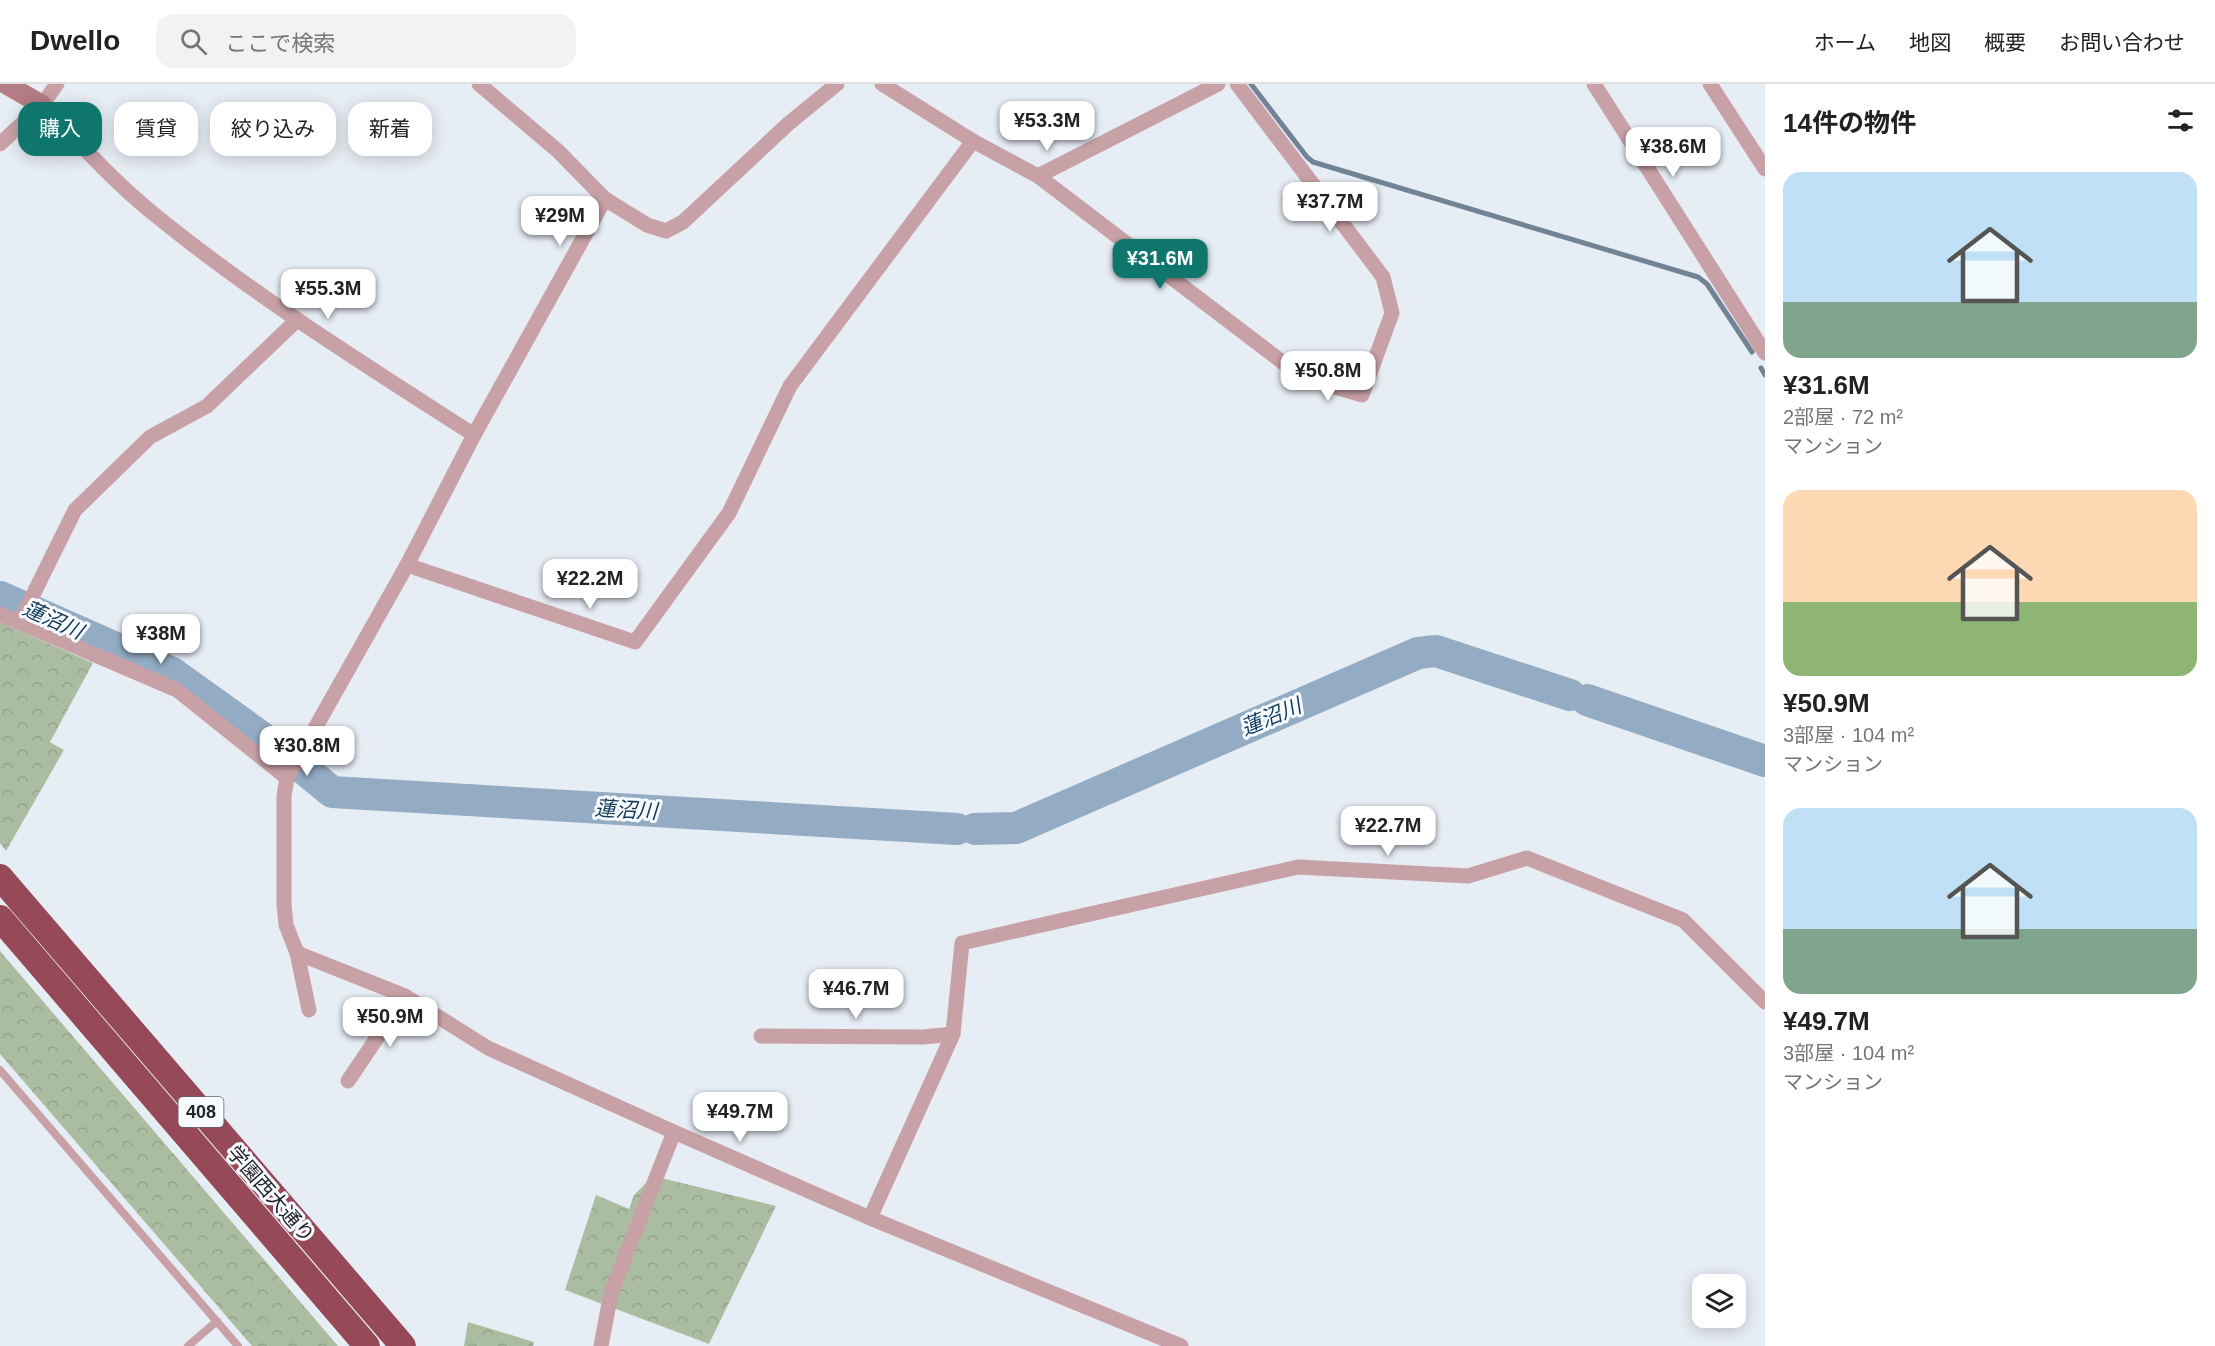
<!DOCTYPE html>
<html lang="ja">
<meta charset="utf-8">
<style>
body{margin:0;font-family:Helvetica,"Noto Sans JP",sans-serif;background:#f2f2f2;color:#222;height:100vh;display:flex;flex-direction:column;font-size:22px;white-space:nowrap}
*{box-sizing:border-box;margin:0}
p{font-size:20px;color:#767676}
.icon{flex:none;width:33px;height:33px;fill:none;stroke:currentColor;stroke-width:2;stroke-linecap:round;stroke-linejoin:round}
.map{position:relative;flex:1;overflow:hidden}
.side{display:flex;flex-direction:column;background:#fff;width:450px}
.side>*{flex:none}
.top-card{position:absolute;left:18px;top:18px;width:570px;height:54px;display:flex;gap:12px}
.buttons{position:absolute;left:1692px;top:1190px;display:grid;gap:12px}
.buttons a{display:grid;place-items:center;width:54px;height:54px;border-radius:12px;background:#fff;box-shadow:0 3px 15px #0003;font-size:30px}
.price{position:absolute;translate:-50% -51px;padding:0 14px;border-radius:12px;background:#fff;color:#222;font-size:20px;line-height:39px;filter:drop-shadow(0 2px 3px #0008)}
.price::after{content:'';position:absolute;left:50%;top:36px;width:18px;height:14px;margin-left:-9px;background:inherit;clip-path:polygon(0 0,100% 0,50% 100%)}
.price.current{background:#0f766e;color:#fff}
ul{padding:0;list-style:none}
li{display:grid;align-content:center;gap:12px;height:318px;padding:0 18px}
li span{display:grid;place-items:center;height:186px;border-radius:18px;color:#555}
li>.icon{margin-inline-start:auto}
span .icon{width:108px;height:108px;fill:#fffc;stroke-width:1}
li b{font-size:26px}
h2{display:flex;justify-content:space-between;align-items:center;height:72px;padding:0 18px;font-size:26px}
.tag{padding:0 21px;border-radius:18px;background:#fff;box-shadow:0 3px 15px #0003;font-size:21px;line-height:54px}
.tag.current{background:#0f766e;color:#fff}
header{display:flex;align-items:center;gap:36px;box-sizing:border-box;height:84px;padding:0 30px;background:#fff;border-bottom:2px solid #e0e0e0}
header strong{font-size:28px}
nav{display:flex;gap:33px;margin-inline-start:auto;font-size:21px}
.search{width:420px;height:54px;background:#f2f2f2;display:flex;align-items:center;gap:15px;box-sizing:border-box;padding:0 21px;border-radius:18px;color:#767676;font-size:22px}
main{display:flex;flex:1;min-height:0}
.map>svg:first-child{display:block}
</style>
<header>
<strong>Dwello</strong>
<div class="search"><svg class="icon" aria-label="search" viewBox="0 0 24 24"><circle cx="10" cy="10" r="6"/><path d="M15 15l6 6"/></svg>ここで検索</div>
<nav><a>ホーム</a><a>地図</a><a>概要</a><a>お問い合わせ</a></nav>
</header>
<main>
<div class="map">
<svg width="1765" height="1262" viewBox="0 0 1765 1262">
<defs>
<pattern id="forest-crowns" width="20" height="18" patternUnits="userSpaceOnUse" patternTransform="scale(1.5)"><rect width="20" height="18" fill="#abbda1"/><path d="M2 6a3 3 0 1 1 6 0M12 15a3 3 0 1 1 6 0" fill="none" stroke="#93a28b"/></pattern>
</defs>
<rect width="100%" height="100%" fill="#e7edf5"/>
<g fill="url(#forest-crowns)">
<path d="M0,538L93,579L50,658L64,666L6,767L0,759Z"/>
<path d="M0,867L338,1262H252L0,970Z"/>
<path d="M653,1092L776,1122L709,1260L565,1206L596,1111L629,1125L634,1111Z"/>
<path d="M468,1238L534,1258L533,1262H464Z"/>
</g>
<g fill="none" stroke-linecap="round" stroke-linejoin="round">
<g stroke="#718394" stroke-width="5">
<path d="M1251,0L1307,73L1313,78L1698,193L1707,200L1752,268"/>
<path d="M1761,284L1765,291"/>
</g>
<g stroke="#93acc3" stroke-width="32">
<path d="M0,513L172,589L289,673"/>
<path d="M1587,616L1765,677"/>
<path d="M304,685L332,708L957,745"/>
<path d="M975,745L1016,744L1418,569L1436,567L1570,611"/>
</g>
<g stroke="#c8a1a6" stroke-width="8">
<path d="M0,986L238,1262"/>
<path d="M188,1262L217,1237"/>
</g>
<g stroke="#c8a1a6" stroke-width="15">
<path d="M882,0L973,57L1038,92L1218,0"/>
<path d="M1594,0L1765,269"/>
<path d="M1710,0L1765,85"/>
<path d="M42,21C77,56 111,95 149,126C251,210 364,280 474,351L407,481L287,694L284,712V820L286,841L297,869L309,926"/>
<path d="M0,60L42,21L57,0"/>
<path d="M1038,92L1302,293L1362,311L1392,229L1383,193L1237,0"/>
<path d="M605,115L647,141L666,147L683,138L788,40L837,0"/>
<path d="M474,351L605,115L558,67L479,0"/>
<path d="M407,481L635,558L729,429L790,302L973,57"/>
<path d="M0,530L177,606L287,694"/>
<path d="M20,537L75,426L150,353L207,322L297,236"/>
<path d="M297,869L405,912L488,964L674,1048L870,1134L1181,1262"/>
<path d="M761,952L923,953L953,950"/>
<path d="M348,997L405,912"/>
<path d="M870,1134L953,950L962,859L1298,783L1468,792L1527,774L1683,836L1765,918"/>
<path d="M601,1262L611,1209L674,1048"/>
</g>
<path stroke="#b47c84" stroke-width="20" d="M6,0L42,21"/>
<g stroke="#964957" stroke-width="26">
<path d="M0,793L403,1262"/>
<path d="M0,834L367,1262"/>
</g>
</g>
<g text-anchor="middle" stroke-width="6" stroke-linejoin="round" paint-order="stroke">
<rect fill="#f7faff" stroke="#626468" stroke-width="1.5" x="178.5" y="1013" width="45" height="30" rx="4.5"/>
<g font-size="18" font-weight="bold" fill="#222427">
<text x="201" y="1034">408</text>
</g>
<g font-size="20" fill="#222427" stroke="#f7faff">
<text transform="translate(271 1110) rotate(49)" y="7">学園西大通り</text>
</g>
<g font-size="21" font-style="italic" fill="#103a5a" stroke="#f7faff">
<text transform="translate(53 536) rotate(24)" y="7">蓮沼川</text>
<text transform="translate(1271 633) rotate(-23)" y="7">蓮沼川</text>
<text transform="translate(626 726) rotate(3)" y="7">蓮沼川</text>
</g>
</g>
</svg>
<div class="buttons">
<a><svg class="icon" aria-label="layers" viewBox="0 0 24 24"><path d="M12 4l9 5-9 5-9-5zM3 14l9 5 9-5"/></svg></a>
</div>
<b class="price" style="left:1047px;top:68px">¥53.3M</b>
<b class="price" style="left:1673px;top:94px">¥38.6M</b>
<b class="price" style="left:1330px;top:149px">¥37.7M</b>
<b class="price" style="left:560px;top:163px">¥29M</b>
<b class="price current" style="left:1160px;top:206px">¥31.6M</b>
<b class="price" style="left:328px;top:236px">¥55.3M</b>
<b class="price" style="left:1328px;top:318px">¥50.8M</b>
<b class="price" style="left:590px;top:526px">¥22.2M</b>
<b class="price" style="left:161px;top:581px">¥38M</b>
<b class="price" style="left:307px;top:693px">¥30.8M</b>
<b class="price" style="left:1388px;top:773px">¥22.7M</b>
<b class="price" style="left:856px;top:936px">¥46.7M</b>
<b class="price" style="left:390px;top:964px">¥50.9M</b>
<b class="price" style="left:740px;top:1059px">¥49.7M</b>
<div class="top-card">
<a class="tag current">購入</a>
<a class="tag">賃貸</a>
<a class="tag">絞り込み</a>
<a class="tag">新着</a>
</div>
</div>
<section class="side">
<h2>14件の物件<svg class="icon" aria-label="filters" viewBox="0 0 24 24"><path d="M4 7h16M4 17h16"/><circle cx="9" cy="7" r="2"/><circle cx="15" cy="17" r="2"/></svg></h2>
<ul>
<li><span style="background:linear-gradient(#bfe0f5 70%,#7fa58c 0)"><svg class="icon" aria-label="home" viewBox="0 0 24 24"><path d="M3 11l9-7 9 7M6 9v11h12V9"/></svg></span><div><b>¥31.6M</b><p>2部屋 · 72 m²</p><p>マンション</p></div></li>
<li><span style="background:linear-gradient(#ffd9b3 60%,#8fb573 0)"><svg class="icon" aria-label="home" viewBox="0 0 24 24"><path d="M3 11l9-7 9 7M6 9v11h12V9"/></svg></span><div><b>¥50.9M</b><p>3部屋 · 104 m²</p><p>マンション</p></div></li>
<li><span style="background:linear-gradient(#bfe0f5 65%,#7fa58c 0)"><svg class="icon" aria-label="home" viewBox="0 0 24 24"><path d="M3 11l9-7 9 7M6 9v11h12V9"/></svg></span><div><b>¥49.7M</b><p>3部屋 · 104 m²</p><p>マンション</p></div></li>
</ul>
</section>
</main>
